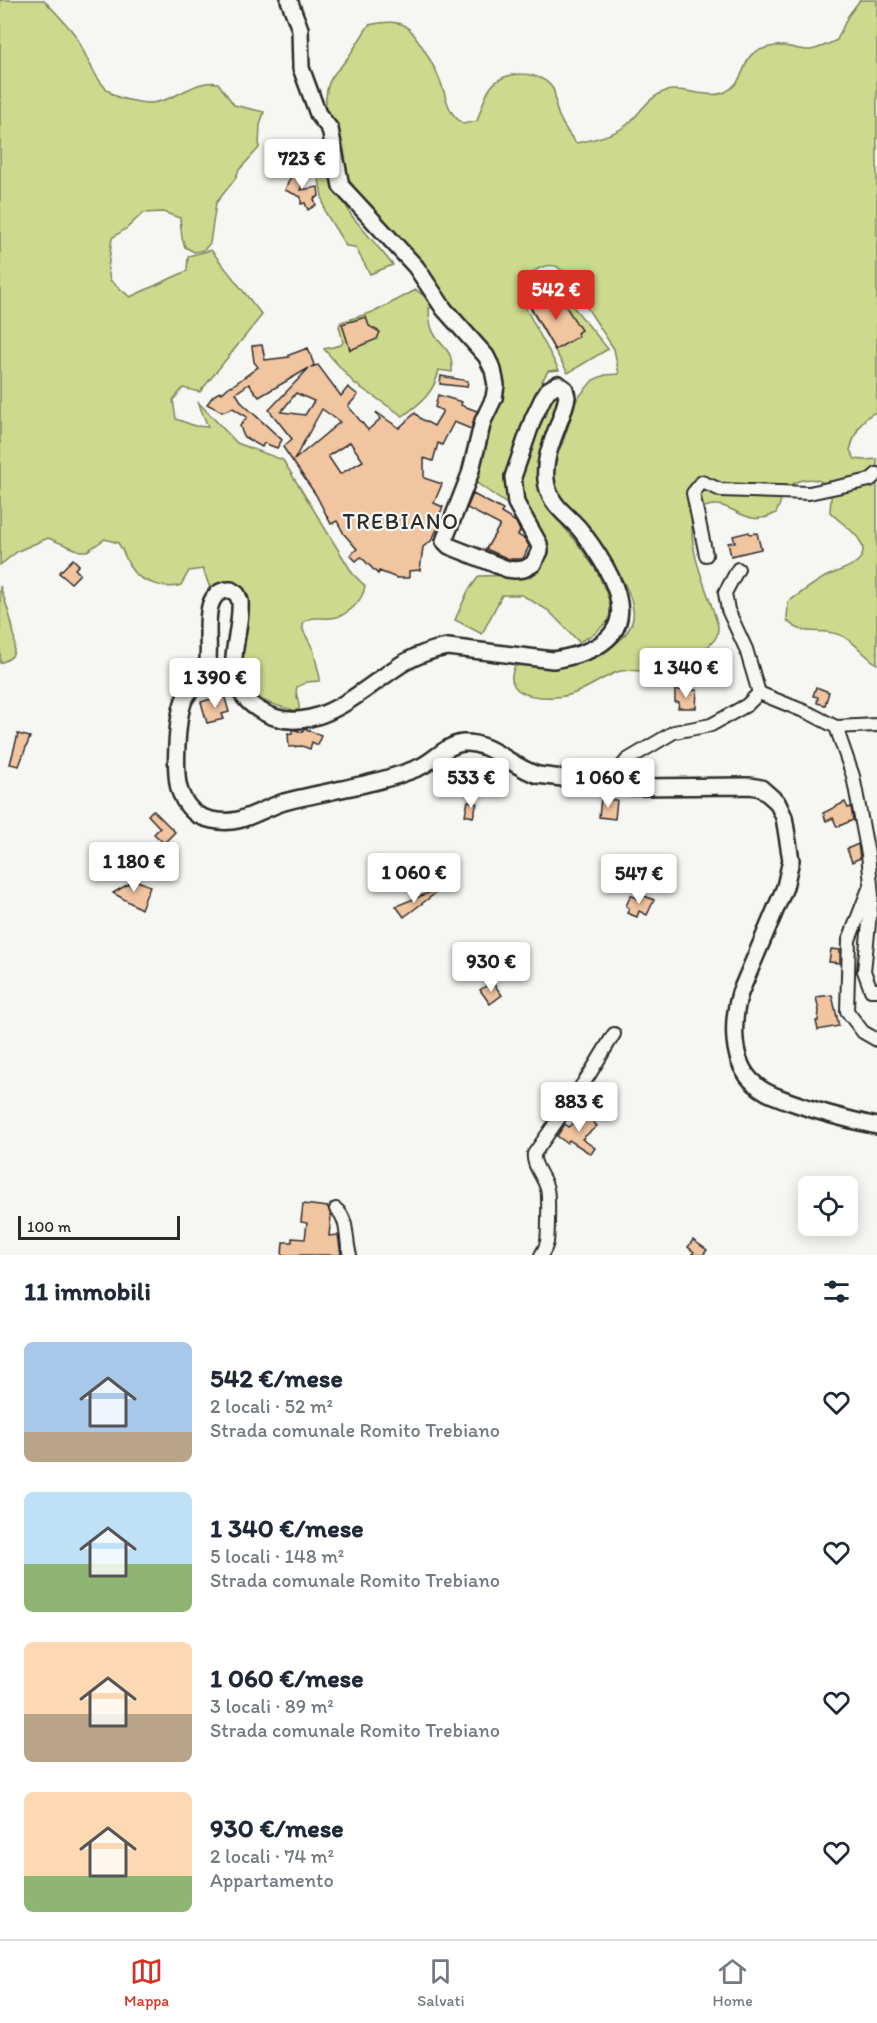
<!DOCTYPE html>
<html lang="it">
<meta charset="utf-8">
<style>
body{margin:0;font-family:Itim,sans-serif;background:#f2f2f3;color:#1f2937;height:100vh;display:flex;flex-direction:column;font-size:22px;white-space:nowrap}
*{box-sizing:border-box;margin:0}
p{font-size:20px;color:#747a83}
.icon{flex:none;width:33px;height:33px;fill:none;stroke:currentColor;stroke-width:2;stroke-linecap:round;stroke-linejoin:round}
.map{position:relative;height:1255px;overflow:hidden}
.drawer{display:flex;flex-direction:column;background:#fff;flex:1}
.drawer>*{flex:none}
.buttons{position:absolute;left:798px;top:1176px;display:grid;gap:12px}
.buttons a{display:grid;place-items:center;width:60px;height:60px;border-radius:9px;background:#fff;box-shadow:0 3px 15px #0003;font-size:30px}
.scale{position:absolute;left:18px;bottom:15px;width:162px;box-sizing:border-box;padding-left:6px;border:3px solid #2b2b2b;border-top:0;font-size:16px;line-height:21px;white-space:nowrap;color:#2b2b2b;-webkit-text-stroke:4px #f6f6f2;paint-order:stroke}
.price{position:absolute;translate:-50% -51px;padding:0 14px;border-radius:6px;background:#fff;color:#222;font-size:20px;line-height:39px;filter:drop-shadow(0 2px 3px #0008)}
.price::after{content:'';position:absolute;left:50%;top:36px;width:18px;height:14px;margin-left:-9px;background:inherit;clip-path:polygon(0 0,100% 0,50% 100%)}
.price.active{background:#d93025;color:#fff}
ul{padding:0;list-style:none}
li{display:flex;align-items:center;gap:18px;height:150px;padding:0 24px}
li span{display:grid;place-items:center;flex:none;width:168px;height:120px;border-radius:9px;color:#555}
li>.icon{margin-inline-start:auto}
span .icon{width:72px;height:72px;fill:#fffc;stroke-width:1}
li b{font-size:26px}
h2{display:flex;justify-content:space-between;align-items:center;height:72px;padding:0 24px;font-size:26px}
.menu{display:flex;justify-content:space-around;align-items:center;height:84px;border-top:2px solid #e0e1e3;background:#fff;font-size:16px;color:#747a83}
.menu a{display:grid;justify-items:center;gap:3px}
.menu .active{color:#d93025}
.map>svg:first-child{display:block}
</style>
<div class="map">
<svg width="877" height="1255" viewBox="0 0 877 1255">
<rect width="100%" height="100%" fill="#f6f6f2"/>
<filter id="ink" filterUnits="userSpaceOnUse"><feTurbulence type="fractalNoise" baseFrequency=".0167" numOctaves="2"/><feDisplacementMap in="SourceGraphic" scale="12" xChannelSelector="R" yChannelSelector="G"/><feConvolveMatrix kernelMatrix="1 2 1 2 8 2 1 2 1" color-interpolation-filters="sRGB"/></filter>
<g filter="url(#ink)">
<g fill="#cdd98c" stroke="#7c825c" stroke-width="1.5">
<path d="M0,0H44C54,11 66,23 75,35C87,54 95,85 116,96C121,99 128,100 134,101C142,103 149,104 157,102C179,98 196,79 218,83L234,105L264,112L260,125L259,148L239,170L235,179L216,203L210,243L204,250L194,252L185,247L182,238L180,218L163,212L143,213L127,228L112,238L108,269L110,280L130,297L187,271L188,256L211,250L262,315L200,392L183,388L173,400L176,419L195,426L208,427L198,402L237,443L283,460L353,574L365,586C363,601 347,617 331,618C320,619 312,615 303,623V630L313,649L320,678L319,681L307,682L297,687C294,694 300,701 299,709L296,711C283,707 259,702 249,691C238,678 241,613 241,594L210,588L203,569L189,571L181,585C168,590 140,582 132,570C126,561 124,551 118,543L105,539L87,551H80L48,538L18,551L0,565Z"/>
<path d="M860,0H877V412C861,416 854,436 850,450L855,459L865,460L877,459V664C864,656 854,640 840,635C820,627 802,638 787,620L788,602C798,595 817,581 827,576C841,569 873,563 860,541C853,529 839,522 830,512C830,506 832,497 831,492C824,475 800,477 789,487C781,494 781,504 776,513C739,534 729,486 693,514C687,553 708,589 718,626C718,629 718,632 717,635C714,645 677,673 667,673C651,674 632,667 617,672C602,678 590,687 575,693C555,701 498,701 515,666C534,663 561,668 579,662C599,656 629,641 633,618C638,583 579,521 558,495L553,480L556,455L563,442L577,399L593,380L605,375L619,374L614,349L565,274C565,273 558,268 558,267C543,261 520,277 520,293C520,296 522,299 523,303L559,370L548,371L542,381L546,385L511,507L474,481L502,381L491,348L451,308H429C429,319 430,329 436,337C448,353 452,350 452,372L439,370C434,393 421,403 403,416L354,383L324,349L341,345L343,342L339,326L341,322L376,311L416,290L441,308C424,284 407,261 389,237C359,195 317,145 327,90C329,75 342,67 349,56C356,46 362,35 369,25C403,17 408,24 425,51C432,63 439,75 443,89C449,106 448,112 463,124L477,121C481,110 484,96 491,87C504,69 542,70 553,89C556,94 555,101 556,107C559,121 567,132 576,143C592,140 616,135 628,124C641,112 648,97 666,91C683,86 710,100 725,92C747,81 742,57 757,51C765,48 776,45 784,46C793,47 803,51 811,50C820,48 829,44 837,40L848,16Z"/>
<path d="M325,156L338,190L351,215L393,265L370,274L355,247L346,246L325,212L317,169Z"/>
<path d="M552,281L608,349L568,373L524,298Z"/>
<path d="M558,393L561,395L541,489L550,511L576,541L597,571L611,604L609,620L594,634L579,642L549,611L522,595H502L482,634L455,620L468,591L479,576L522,575L538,565L521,496L520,479L548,398Z"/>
<path d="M0,586C5,601 21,642 12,656C9,660 4,661 0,663Z"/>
</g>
<g fill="#f2c5a1" stroke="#2b2b2b" stroke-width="1.5" fill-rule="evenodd">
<path d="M293,171L306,176L300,190L318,187L319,196L314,199L316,205L308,210L305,203L301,204V197L285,190Z"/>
<path d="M548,295L550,297L554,295L556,298L559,296L581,330L577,333L579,336L555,350L530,306Z"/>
<path d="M366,317L369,326L380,332L377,339L350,350L342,324Z"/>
<path d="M262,345L265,360L289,357V355L308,348L314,365L311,367L318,365L341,396L348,387L358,395L348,406L368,430L380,419L376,412L399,428L415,413L421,419L434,426L443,411L435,407L438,395L462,402L461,405L477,411L471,429L454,422L442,445L438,443L433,461L424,458V478L442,484L434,503L443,507L437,520L441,522L431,541L423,547L420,570L409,571V578H397L379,571L378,574L361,557L356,561L350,555L357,549L344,534L337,521L331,524L316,495L283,447L292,439L269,410L309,368L259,397L249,384L236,393L242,403L282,440L277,448L264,443L262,447L244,437L240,426L247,417L233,408L222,412L207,404L213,396L221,391L222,393L231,385L232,386L258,367L254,362L252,346ZM296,393L314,401L305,415L281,412ZM322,409L340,422L294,460ZM350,442L363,461L340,474L328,456Z"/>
<path d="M441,376L468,381L467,387L440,384Z"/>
<path d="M473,494L503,510L501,513L516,522L520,531L518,535L525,539L529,546L523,559H509L486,549L500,525L467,508Z"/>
<path d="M749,532L750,534L757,533L761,549L731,556L728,543L735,542L733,536Z"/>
<path d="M73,559L79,565L75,569L80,574L71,583L59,573Z"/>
<path d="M816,687L829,692L825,705L817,703L818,697L813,696Z"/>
<path d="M675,690H697L696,708H678L679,702H675Z"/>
<path d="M224,695L229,712L222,714L224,719L207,723L201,702Z"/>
<path d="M292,729L302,732L304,729L321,735L318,745L312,742L310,749L302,746L289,747L288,733L292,734Z"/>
<path d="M18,734L30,737L19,766L10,764Z"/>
<path d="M601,799L617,800L615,819L599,817Z"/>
<path d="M468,801L477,803L473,817L465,815Z"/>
<path d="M845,802L848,808L851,807L853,820L837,827L833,818L826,821L823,813Z"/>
<path d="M153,810L175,832L164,843L154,834L160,828L148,815Z"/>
<path d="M858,844L860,858L852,862L847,849Z"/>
<path d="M135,880L150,886L141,909L113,893Z"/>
<path d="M436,890L437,892L404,917L396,906Z"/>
<path d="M640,894L654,900L647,915L639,911L637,917L627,913L629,908L626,906L631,895L638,899Z"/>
<path d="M831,949L840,950V963L829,962Z"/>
<path d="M492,982L502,995L490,1004L480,990Z"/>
<path d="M832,995L839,1026L818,1030L816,1021H818L819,1011L816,997Z"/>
<path d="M586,1113L597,1126L582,1139L595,1148L591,1154L569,1140L567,1143L557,1136L565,1124L569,1127Z"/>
<path d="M303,1204L328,1207L331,1216L329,1236L338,1235L341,1255H282L283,1242H292V1238L305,1239L307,1223L301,1222Z"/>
<path d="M693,1240L707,1250L703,1255H691L694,1252L688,1247Z"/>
</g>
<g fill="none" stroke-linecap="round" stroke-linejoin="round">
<g stroke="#2b2b2b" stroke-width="16">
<g id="minor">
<path d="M706,555L693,493L702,482L721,490L809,493L870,480L877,474"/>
<path d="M759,693L811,714L836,727L853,776L868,854L872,895L864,971L871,990H877"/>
<path d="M836,727L877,725"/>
<path d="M607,784L627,760L674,732L711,725L747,705L759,693L746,649L728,610L725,593L738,569"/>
<path d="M868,891L849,940L847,1011L863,1032L877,1040"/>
<path d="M336,1209C349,1219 345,1240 350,1255"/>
<path d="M541,1255C544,1251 546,1247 547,1242C548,1234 549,1195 547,1189C545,1178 532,1165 534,1154L589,1075L614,1034"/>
</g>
</g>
<g stroke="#2b2b2b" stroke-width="20">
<path id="tertiary" d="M289,0L300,29L301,68L318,114L330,129L341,186L416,267L444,309L486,356L493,370L496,385L494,398L483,421L470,474L444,541L449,546L507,569L515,570L524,569L533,564L540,551L539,544L516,503L513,477L533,419L543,398L548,390L558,384L565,389L567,397C561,427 540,455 547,486C552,508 570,516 582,532C627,591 647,645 553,660L448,647C433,649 418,655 405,662C365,686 314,741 263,712C248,704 239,694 235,678C230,652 242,626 240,601L237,594L231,590C196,589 213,645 207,666C203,679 190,688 184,700C177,718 173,777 181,794C184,802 191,811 198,815C209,821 225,823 238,820C254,816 268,807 284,802C329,790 377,785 420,767C435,760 446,745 463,743C490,741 513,768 538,775L635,787L750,786L761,788L777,802L784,817L791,860L785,887L740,993C732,1021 730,1063 755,1084C764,1093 776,1096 788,1101C818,1112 845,1119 877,1126"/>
</g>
<use href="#minor" stroke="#f6f6f2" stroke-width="12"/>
<use href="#tertiary" stroke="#f6f6f2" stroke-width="15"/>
</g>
</g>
<g text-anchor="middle" stroke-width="4.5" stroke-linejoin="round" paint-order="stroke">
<g font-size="22" letter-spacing="1.5" fill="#2b2b2b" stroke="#f6f6f2">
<text x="401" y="529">TREBIANO</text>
</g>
</g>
</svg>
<div class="buttons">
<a><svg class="icon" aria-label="locate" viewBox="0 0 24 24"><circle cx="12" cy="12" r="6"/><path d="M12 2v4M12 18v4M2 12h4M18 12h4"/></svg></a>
</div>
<div class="scale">100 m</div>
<b class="price" style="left:302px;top:190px">723 €</b>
<b class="price active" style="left:556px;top:321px">542 €</b>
<b class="price" style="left:686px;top:699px">1 340 €</b>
<b class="price" style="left:215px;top:709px">1 390 €</b>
<b class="price" style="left:471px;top:809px">533 €</b>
<b class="price" style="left:608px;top:809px">1 060 €</b>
<b class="price" style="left:134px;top:893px">1 180 €</b>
<b class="price" style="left:414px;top:904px">1 060 €</b>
<b class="price" style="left:639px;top:905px">547 €</b>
<b class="price" style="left:491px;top:993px">930 €</b>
<b class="price" style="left:579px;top:1133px">883 €</b>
</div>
<section class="drawer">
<h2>11 immobili<svg class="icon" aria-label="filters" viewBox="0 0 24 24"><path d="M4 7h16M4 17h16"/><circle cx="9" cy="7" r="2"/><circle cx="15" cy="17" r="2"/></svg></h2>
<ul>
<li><span style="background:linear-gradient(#a9c7e8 75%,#b9a48a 0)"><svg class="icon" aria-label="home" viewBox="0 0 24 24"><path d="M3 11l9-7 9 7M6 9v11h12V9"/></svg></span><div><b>542 €/mese</b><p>2 locali · 52 m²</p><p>Strada comunale Romito Trebiano</p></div><svg class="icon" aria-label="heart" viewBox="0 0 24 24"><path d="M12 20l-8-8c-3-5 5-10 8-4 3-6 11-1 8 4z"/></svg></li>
<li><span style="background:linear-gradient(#bfe0f5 60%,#8fb573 0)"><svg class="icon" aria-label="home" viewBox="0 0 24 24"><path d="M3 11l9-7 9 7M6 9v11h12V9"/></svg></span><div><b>1 340 €/mese</b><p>5 locali · 148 m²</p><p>Strada comunale Romito Trebiano</p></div><svg class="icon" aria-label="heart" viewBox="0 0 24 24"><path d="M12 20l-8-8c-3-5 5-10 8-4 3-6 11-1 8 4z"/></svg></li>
<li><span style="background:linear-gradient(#ffd9b3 60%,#b9a48a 0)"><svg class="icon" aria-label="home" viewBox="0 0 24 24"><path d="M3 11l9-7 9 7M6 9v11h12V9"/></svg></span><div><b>1 060 €/mese</b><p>3 locali · 89 m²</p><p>Strada comunale Romito Trebiano</p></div><svg class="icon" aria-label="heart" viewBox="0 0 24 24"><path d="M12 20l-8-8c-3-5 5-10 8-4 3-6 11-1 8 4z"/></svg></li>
<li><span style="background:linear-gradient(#ffd9b3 70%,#8fb573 0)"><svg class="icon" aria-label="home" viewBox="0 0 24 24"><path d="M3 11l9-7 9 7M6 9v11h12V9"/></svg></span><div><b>930 €/mese</b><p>2 locali · 74 m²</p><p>Appartamento</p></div><svg class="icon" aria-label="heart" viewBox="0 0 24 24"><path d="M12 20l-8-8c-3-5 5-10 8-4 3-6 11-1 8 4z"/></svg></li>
</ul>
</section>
<nav class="menu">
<a class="active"><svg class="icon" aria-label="map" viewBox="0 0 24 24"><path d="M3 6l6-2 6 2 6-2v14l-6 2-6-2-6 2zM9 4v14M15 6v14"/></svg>Mappa</a>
<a><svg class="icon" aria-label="saved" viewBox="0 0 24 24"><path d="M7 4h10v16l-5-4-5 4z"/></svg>Salvati</a>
<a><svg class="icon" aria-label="home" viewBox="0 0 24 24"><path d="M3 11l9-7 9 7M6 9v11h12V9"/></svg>Home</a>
</nav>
